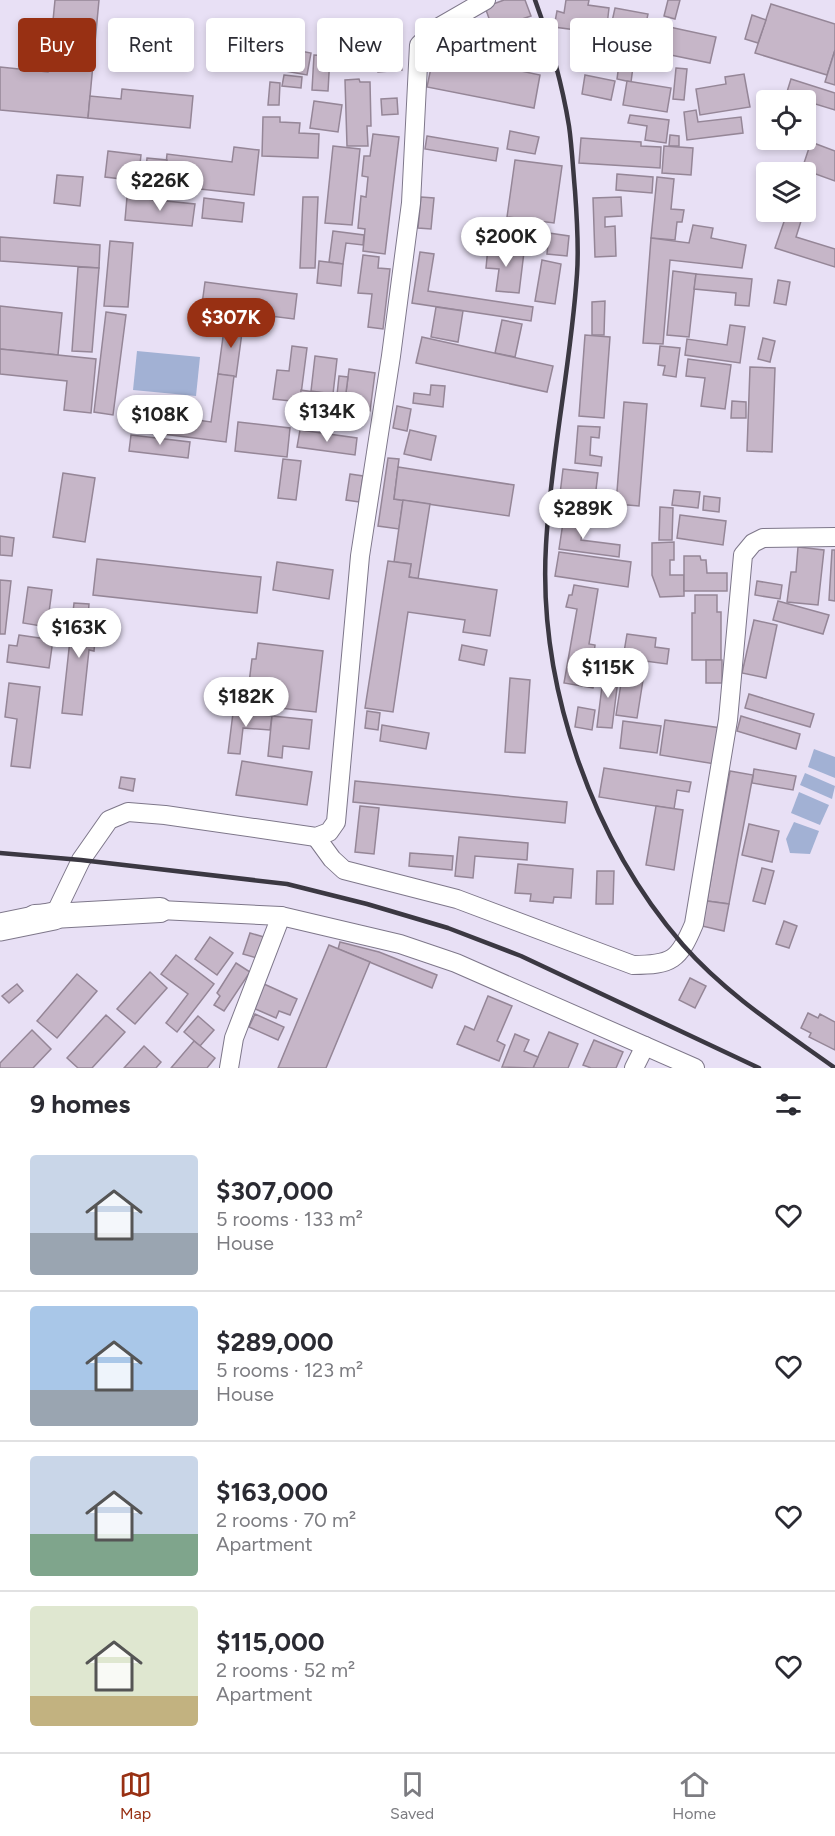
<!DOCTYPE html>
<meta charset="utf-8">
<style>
body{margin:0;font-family:Figtree,sans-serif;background:#f2f2f3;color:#2b2b33;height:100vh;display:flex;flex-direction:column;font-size:22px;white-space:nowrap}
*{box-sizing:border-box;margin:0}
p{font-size:20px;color:#7c7c81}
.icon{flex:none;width:33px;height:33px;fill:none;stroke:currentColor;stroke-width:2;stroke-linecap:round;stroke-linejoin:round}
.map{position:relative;height:1068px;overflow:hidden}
.side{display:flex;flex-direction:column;background:#fff;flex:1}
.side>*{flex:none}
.hud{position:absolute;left:18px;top:18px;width:800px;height:54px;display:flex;gap:12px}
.buttons{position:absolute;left:756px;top:90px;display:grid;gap:12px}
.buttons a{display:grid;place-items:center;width:60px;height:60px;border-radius:6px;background:#fff;box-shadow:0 3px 9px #0003;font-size:30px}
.price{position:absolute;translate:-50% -51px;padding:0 14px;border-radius:21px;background:#fff;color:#222;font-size:20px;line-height:39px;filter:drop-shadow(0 2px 3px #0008)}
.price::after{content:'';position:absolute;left:50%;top:36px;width:18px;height:14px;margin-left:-9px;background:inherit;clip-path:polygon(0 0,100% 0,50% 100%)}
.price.current{background:#983013;color:#fff}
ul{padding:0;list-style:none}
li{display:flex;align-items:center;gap:18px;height:150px;padding:0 30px}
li+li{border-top:2px solid #e1e1e2}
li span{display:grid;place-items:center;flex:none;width:168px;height:120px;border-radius:6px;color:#555}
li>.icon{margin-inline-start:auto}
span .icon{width:72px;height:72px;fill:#fffc;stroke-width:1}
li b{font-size:26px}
h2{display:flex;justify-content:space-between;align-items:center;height:72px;padding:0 30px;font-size:26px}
.tag{padding:0 21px;border-radius:6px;background:#fff;box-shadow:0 3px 9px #0003;font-size:21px;line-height:54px}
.tag.current{background:#983013;color:#fff}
.dock{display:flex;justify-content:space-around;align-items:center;height:84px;border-top:2px solid #e1e1e2;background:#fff;font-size:16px;color:#7c7c81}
.dock a{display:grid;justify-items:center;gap:3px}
.dock .current{color:#983013}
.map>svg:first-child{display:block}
</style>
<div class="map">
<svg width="835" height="1068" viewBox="0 0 835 1068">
<rect width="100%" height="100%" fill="#e8e0f5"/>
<g fill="#a2b1d4">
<path d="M137,351L200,357L196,396L133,390Z"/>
<path d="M814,749L835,757V778L808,767Z"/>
<path d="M805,773L835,786L832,799L800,785Z"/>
<path d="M799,792L829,805L820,825L791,813Z"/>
<path d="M794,822L819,831L810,854L790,853L786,839Z"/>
</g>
<g fill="#c6b6c8" stroke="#958697" stroke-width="1.5">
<path d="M55,0H99L88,118L0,110V67L48,72Z"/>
<path d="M504,0H525L531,16L513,22L512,20L492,27L485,7Z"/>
<path d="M566,0H589L588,5L609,8L606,34L554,27L557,11L564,13Z"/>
<path d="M668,0H680L675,19L664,16Z"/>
<path d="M771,4L835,24V50L827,75L755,53Z"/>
<path d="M615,8L648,14L642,42L609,35Z"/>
<path d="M752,15L766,20L758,43L745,39Z"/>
<path d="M328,21L346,24L345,30L359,32L360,24L378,26L374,53L325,47Z"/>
<path d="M651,23L716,37L710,63L646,50Z"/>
<path d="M467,24L479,26L473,60L461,58Z"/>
<path d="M284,36L302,39L300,51L311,53L307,75L279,70Z"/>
<path d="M621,50L635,52L631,82L617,79Z"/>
<path d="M835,50V85L825,82Z"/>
<path d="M434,53L473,60L472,66L501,71L502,67L540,75L534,108L427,87Z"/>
<path d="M314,55L330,56L328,91L312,90Z"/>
<path d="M400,55L402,70L378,72L377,57Z"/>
<path d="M676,68L687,69L684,100L673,99Z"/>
<path d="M744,74L750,107L700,115L696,89L726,84L725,77Z"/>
<path d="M284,75L302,77L301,88L282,86Z"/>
<path d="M585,75L615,81L611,100L582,94Z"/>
<path d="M359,79L360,82H370L371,126H367L368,146H347L345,80Z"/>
<path d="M791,79L835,93V110L786,95Z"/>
<path d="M627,81L671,88L667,112L623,105Z"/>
<path d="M270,82L280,83L279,105H268Z"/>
<path d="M122,89L193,96L190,128L88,118L90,96L121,99Z"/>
<path d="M397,98L398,114L382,115L381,99Z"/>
<path d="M314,101L342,105L338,132L310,128Z"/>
<path d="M696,110L698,122L741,117L743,133L687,140L684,112Z"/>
<path d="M630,115L669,120L666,143L645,140L647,126L628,123Z"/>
<path d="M263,117H280V122L300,123L299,133L319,134L318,158L262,156Z"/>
<path d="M510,131L539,137L535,154L507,149Z"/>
<path d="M373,134L399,137L385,254L363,251L365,229L358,228L361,196L366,197L368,177L362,176L364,156H370Z"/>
<path d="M670,135L679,136V146H669Z"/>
<path d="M427,136L498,148L496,161L425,149Z"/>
<path d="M581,138L641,142V146L661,147L660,168L579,163Z"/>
<path d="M811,142L835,151V181L802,169Z"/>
<path d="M333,146L360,149L352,225L325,223Z"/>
<path d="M664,146L693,148L691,175L662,173Z"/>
<path d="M234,147L259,150L254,195L164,185L167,154L232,162Z"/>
<path d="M108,151L141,155L138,181L105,177Z"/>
<path d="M147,158L167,160L164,185L145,182Z"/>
<path d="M515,160L562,166L554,223L507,217Z"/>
<path d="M617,174L653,177L652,193L616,190Z"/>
<path d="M57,175L83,177L80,206L54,203Z"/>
<path d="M657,177L674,179L671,209L684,210L682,222H677L675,240L651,238Z"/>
<path d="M127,197L195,204L192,226L125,220Z"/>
<path d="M303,197H318L315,268H300Z"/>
<path d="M421,197L434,198L431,229L418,228Z"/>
<path d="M621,197L622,216L605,217V227L615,226L616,256L595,257L593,198Z"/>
<path d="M204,198L244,203L242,222L202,218Z"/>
<path d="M787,213L802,218L796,237L835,249V267L775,248Z"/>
<path d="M693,225L713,228L711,238L746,245L742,268L670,260L663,344L643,343L651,238L689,243Z"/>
<path d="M333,231L364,235L363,245L346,243L343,264L329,262Z"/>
<path d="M549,233L569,236L567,256L547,254Z"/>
<path d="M0,237L100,245L99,268L0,261Z"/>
<path d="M110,241L133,243L128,307L104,306Z"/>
<path d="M488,247L524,252L519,293L496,291L499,269L486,268Z"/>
<path d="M420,252L434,254L428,291L533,307L531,321L412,303Z"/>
<path d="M363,255L379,257L378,268L390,269L383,329L368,327L372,294L358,293Z"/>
<path d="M542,260L561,264L555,304L535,301Z"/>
<path d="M319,261L343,264L341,286L317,283Z"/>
<path d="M78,267L99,268L92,352L72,351Z"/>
<path d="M673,271L696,274L689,337L667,335Z"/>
<path d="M696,274L752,279L749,306L735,305L736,293L694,289Z"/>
<path d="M778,280L790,282L786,305L774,303Z"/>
<path d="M205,282L297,294L294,319L245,313L243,325L200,319Z"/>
<path d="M605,301L604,335H592V302Z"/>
<path d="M0,306L62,313L58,355L0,349Z"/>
<path d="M436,307L463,311L458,342L431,337Z"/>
<path d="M106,312L126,315L113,415L94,412Z"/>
<path d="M502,320L522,324L515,357L495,353Z"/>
<path d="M225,322L243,325L236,377L218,374Z"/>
<path d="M730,325L745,327L740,363L685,355L687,339L727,345Z"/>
<path d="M585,335L610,337L604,418L579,416Z"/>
<path d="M422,337L553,366L547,392L416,363Z"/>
<path d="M763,338L775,341L770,362L758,359Z"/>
<path d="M292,346L307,348L300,402L273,399L277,370L289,371Z"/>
<path d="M660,346L680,348L676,377L663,375L665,366L658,365Z"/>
<path d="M0,349L96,359L91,413L64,410L67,381L0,374Z"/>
<path d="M315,356L337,359L333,394L311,391Z"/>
<path d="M688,359L731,365L725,409L701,406L705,378L686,376Z"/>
<path d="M750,367L775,368L772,452L747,451Z"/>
<path d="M349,369L375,373L370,411L344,408Z"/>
<path d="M218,374L234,376L226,442L131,430L133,411L211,422Z"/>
<path d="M339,376L348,377L344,408L300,402L301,390L337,395Z"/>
<path d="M431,385L445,386L443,407L413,403L414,393L430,395Z"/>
<path d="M732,401L746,402V418H731Z"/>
<path d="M624,402L647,404L639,506L616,504Z"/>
<path d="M397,406L411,409L407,431L393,428Z"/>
<path d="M238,422L290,428L287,457L235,451Z"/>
<path d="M578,426L600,427L599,438L591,437L590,455L602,457L601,466L575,463Z"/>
<path d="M300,430L357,438L355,455L297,447Z"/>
<path d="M410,430L436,436L431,460L404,454Z"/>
<path d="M131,435L190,442L188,458L129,451Z"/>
<path d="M388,458L399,459L394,499L403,500L399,529L378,526Z"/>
<path d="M283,459L301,461L296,500L278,498Z"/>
<path d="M398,467L514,485L509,516L394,499Z"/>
<path d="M563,469L598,473L595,498L560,494Z"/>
<path d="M63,473L95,478L85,542L53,537Z"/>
<path d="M350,474L363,476L359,502L346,500Z"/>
<path d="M674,490L700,492L698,508L672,505Z"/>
<path d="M704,496L720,498L719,512L703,510Z"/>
<path d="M403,500L430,504L418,579L409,577L411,564L394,562Z"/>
<path d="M660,507L673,508L672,540H659Z"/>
<path d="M680,515L726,521L723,545L677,538Z"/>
<path d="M564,516L584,518L581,540L620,545L619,557L559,549Z"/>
<path d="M0,536L14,538L12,556L0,555Z"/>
<path d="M674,542V560H670V575H684V596L660,597L652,575V543Z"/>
<path d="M798,547L824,550L818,605L787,602L791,572H796Z"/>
<path d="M832,550H835V601L829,600Z"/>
<path d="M559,552L631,562L628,587L555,576Z"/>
<path d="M684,556H700L701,560H706L707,573H727V591H684Z"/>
<path d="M97,559L261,577L257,613L93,595Z"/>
<path d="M388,561L411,564L409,577L497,590L490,636L463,632L465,620L408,612L393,712L365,708Z"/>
<path d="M277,562L333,570L329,599L273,590Z"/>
<path d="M0,580L11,581L5,634H0Z"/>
<path d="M757,581L782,585L780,599L755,595Z"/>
<path d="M574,585L598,589L589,644L595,645L594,654L599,655L593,688L564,683L577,609L566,607L569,595H572Z"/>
<path d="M28,587L52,590L47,627L23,623Z"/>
<path d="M695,595H717V612H721V660H692V613H695Z"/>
<path d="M778,601L829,615L823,634L773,620Z"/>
<path d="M74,603L89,604L88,617L97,618L94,651L89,650L82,715L62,713Z"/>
<path d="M754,620L777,625L766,678L742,673Z"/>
<path d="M627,634L656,638L655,647L669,649L667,664L623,658Z"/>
<path d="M19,635L53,640L49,668L7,662L9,645L17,646Z"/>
<path d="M258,643L323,651L316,712L252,705L253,692L248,691L252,659H256Z"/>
<path d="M462,645L487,650L484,665L459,660Z"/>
<rect x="706" y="660" width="16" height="23"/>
<path d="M604,670L619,672L612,728L597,727Z"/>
<path d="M623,671L644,674L637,718L616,715Z"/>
<path d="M510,678L530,680L525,753L505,752Z"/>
<path d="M9,683L40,687L30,768L11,766L17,719L5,717Z"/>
<path d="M749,694L814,714L810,727L745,708Z"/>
<path d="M578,707L595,710L592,730L575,727Z"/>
<path d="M367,711L380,713L378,730L365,728Z"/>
<path d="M233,713L272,716L270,730L243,728L240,754L228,753Z"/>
<path d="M272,716L312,720L309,749L283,746L282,758L268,756Z"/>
<path d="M741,716L800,734L796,749L737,731Z"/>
<path d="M665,720L721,728L715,764L660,755Z"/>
<path d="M623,721L661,726L657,753L620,748Z"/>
<path d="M382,725L429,733L426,749L380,741Z"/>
<path d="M242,761L312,772L307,805L236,795Z"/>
<path d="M604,768L691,782L689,792L677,790L674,809L599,797Z"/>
<path d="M754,769L796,776L793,790L752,783Z"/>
<path d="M730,771L753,775L729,904L707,901Z"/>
<path d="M121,777L135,779L133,791L119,788Z"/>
<path d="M355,781L567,802L565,823L353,802Z"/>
<path d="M360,806L379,808L374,854L355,852Z"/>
<path d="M656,806L683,810L674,870L646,865Z"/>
<path d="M749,824L779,831L772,862L742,855Z"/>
<path d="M459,837L528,843L527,860L475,856L473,878L455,876Z"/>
<path d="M410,853L453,856L452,870L409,866Z"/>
<path d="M518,864L573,869L571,898L554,897L553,903L530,901L531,894L515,893Z"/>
<path d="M762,868L774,871L765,904L753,901Z"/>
<path d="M597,871H614L613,904H596Z"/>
<path d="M707,901L729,904L724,931L702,926Z"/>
<path d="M784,921L797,926L789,948L776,944Z"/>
<path d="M250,933L264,937L257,958L243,954Z"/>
<path d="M210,937L233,953L217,975L195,959Z"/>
<path d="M340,942L379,952L437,975L432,988L338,949Z"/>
<path d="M329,945L370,962L326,1068H278Z"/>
<path d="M176,955L214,984L177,1032L166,1023L188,994L161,974Z"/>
<path d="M236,963L250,972L224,1011L214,1005L220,996L217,993Z"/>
<path d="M150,972L167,988L135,1024L117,1009Z"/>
<path d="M77,974L97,991L57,1038L37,1021Z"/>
<path d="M690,978L706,986L695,1008L679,1000Z"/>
<path d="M17,984L23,991L9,1003L2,996Z"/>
<path d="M264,984L297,999L290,1015L279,1011L276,1018L253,1008Z"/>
<path d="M488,996L512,1006L497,1041L505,1045L499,1061L457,1044L465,1026L474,1030Z"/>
<path d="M808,1013L818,1018L820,1014L835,1022V1050L809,1037L811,1033L801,1028Z"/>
<path d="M255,1014L284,1027L278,1040L249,1027Z"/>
<path d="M106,1015L125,1032L92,1068H78L67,1058Z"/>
<path d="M198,1016L214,1030L200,1046L184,1032Z"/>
<path d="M32,1030L51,1049L33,1068H0V1063Z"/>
<path d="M549,1032L578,1044L568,1068H533Z"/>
<path d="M515,1034L529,1040L524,1051L538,1057L533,1068L502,1067Z"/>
<path d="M594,1040L623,1052L616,1068H591L583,1065Z"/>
<path d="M194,1041L215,1058L207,1068H171Z"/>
<path d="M144,1046L161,1062L156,1068H124Z"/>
</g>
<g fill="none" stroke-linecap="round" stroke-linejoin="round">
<g stroke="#7e778a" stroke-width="20">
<g id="minor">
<path d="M316,837L332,859L344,870L457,899L633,965C672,965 679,960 694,924L728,720L743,555L753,543L763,538L835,537"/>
<path d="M160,910L281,916L400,944L456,963L695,1068"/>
<path d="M54,916L81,860L109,820L128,812L165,815L316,837L329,832L336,822L360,556L391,356L411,203L419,45L434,30L486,0"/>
<path d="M229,1068L234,1038L281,916"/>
<path d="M634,1068L645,1046"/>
</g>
</g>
<g stroke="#7e778a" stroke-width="26">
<path id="major" d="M35,917L160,910"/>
</g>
<g stroke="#7e778a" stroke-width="29">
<path id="highway" d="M0,927L54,916"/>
</g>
<use href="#minor" stroke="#fff" stroke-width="18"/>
<use href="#major" stroke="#fff" stroke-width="24"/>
<use href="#highway" stroke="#fff" stroke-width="27"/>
<g stroke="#3b3842" stroke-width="4.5">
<path d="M535,0C550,41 562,83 569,126C572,147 573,169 575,191C577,218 579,246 577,274C571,364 551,454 546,545C538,684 591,839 683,945C726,994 782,1030 835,1068"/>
<path d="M0,853L81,860L287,884L367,904L448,928L521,956L759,1068"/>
</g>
</g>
</svg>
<div class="buttons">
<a><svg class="icon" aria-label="locate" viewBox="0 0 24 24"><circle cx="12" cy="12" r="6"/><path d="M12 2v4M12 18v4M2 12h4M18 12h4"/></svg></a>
<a><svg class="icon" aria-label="layers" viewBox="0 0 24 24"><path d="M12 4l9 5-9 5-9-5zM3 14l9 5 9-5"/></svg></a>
</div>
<b class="price" style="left:160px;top:212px">$226K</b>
<b class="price" style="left:506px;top:268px">$200K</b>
<b class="price current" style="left:231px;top:349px">$307K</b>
<b class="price" style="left:327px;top:443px">$134K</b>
<b class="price" style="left:160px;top:446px">$108K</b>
<b class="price" style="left:583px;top:540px">$289K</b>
<b class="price" style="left:79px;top:659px">$163K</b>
<b class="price" style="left:608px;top:699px">$115K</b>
<b class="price" style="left:246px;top:728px">$182K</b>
<div class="hud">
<a class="tag current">Buy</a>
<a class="tag">Rent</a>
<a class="tag">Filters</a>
<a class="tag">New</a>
<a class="tag">Apartment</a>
<a class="tag">House</a>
</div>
</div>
<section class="side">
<h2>9 homes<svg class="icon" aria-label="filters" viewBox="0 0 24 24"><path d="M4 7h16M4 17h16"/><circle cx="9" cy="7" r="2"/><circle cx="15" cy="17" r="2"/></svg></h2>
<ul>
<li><span style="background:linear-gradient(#c9d6e8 65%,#9aa5b1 0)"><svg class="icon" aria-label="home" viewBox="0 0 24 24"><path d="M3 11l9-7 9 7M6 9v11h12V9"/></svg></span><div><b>$307,000</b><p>5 rooms · 133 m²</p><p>House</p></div><svg class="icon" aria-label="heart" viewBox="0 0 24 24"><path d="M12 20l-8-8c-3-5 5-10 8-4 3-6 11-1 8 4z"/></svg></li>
<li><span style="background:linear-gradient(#a9c7e8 70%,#9aa5b1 0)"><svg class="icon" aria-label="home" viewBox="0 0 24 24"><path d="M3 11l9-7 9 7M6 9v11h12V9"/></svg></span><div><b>$289,000</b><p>5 rooms · 123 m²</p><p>House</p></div><svg class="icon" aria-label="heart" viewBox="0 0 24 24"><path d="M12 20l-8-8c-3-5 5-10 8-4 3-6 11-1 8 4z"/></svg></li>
<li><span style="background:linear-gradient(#c9d6e8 65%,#7fa58c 0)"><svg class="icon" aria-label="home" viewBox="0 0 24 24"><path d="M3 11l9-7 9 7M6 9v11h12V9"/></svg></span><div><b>$163,000</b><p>2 rooms · 70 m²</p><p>Apartment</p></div><svg class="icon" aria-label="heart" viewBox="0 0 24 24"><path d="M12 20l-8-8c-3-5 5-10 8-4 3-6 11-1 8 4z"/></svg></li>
<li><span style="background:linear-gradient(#dfe7d0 75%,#c2b280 0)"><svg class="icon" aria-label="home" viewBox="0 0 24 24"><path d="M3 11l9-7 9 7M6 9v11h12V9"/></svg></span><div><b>$115,000</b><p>2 rooms · 52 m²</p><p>Apartment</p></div><svg class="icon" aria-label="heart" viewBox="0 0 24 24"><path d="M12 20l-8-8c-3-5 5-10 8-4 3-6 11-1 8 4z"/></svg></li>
</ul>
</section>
<nav class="dock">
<a class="current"><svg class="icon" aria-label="map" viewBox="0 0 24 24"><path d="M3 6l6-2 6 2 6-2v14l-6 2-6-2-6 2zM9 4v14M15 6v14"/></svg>Map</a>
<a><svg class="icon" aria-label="saved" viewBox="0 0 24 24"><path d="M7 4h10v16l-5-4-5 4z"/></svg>Saved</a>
<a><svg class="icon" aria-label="home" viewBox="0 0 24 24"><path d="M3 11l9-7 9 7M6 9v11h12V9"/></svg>Home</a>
</nav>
